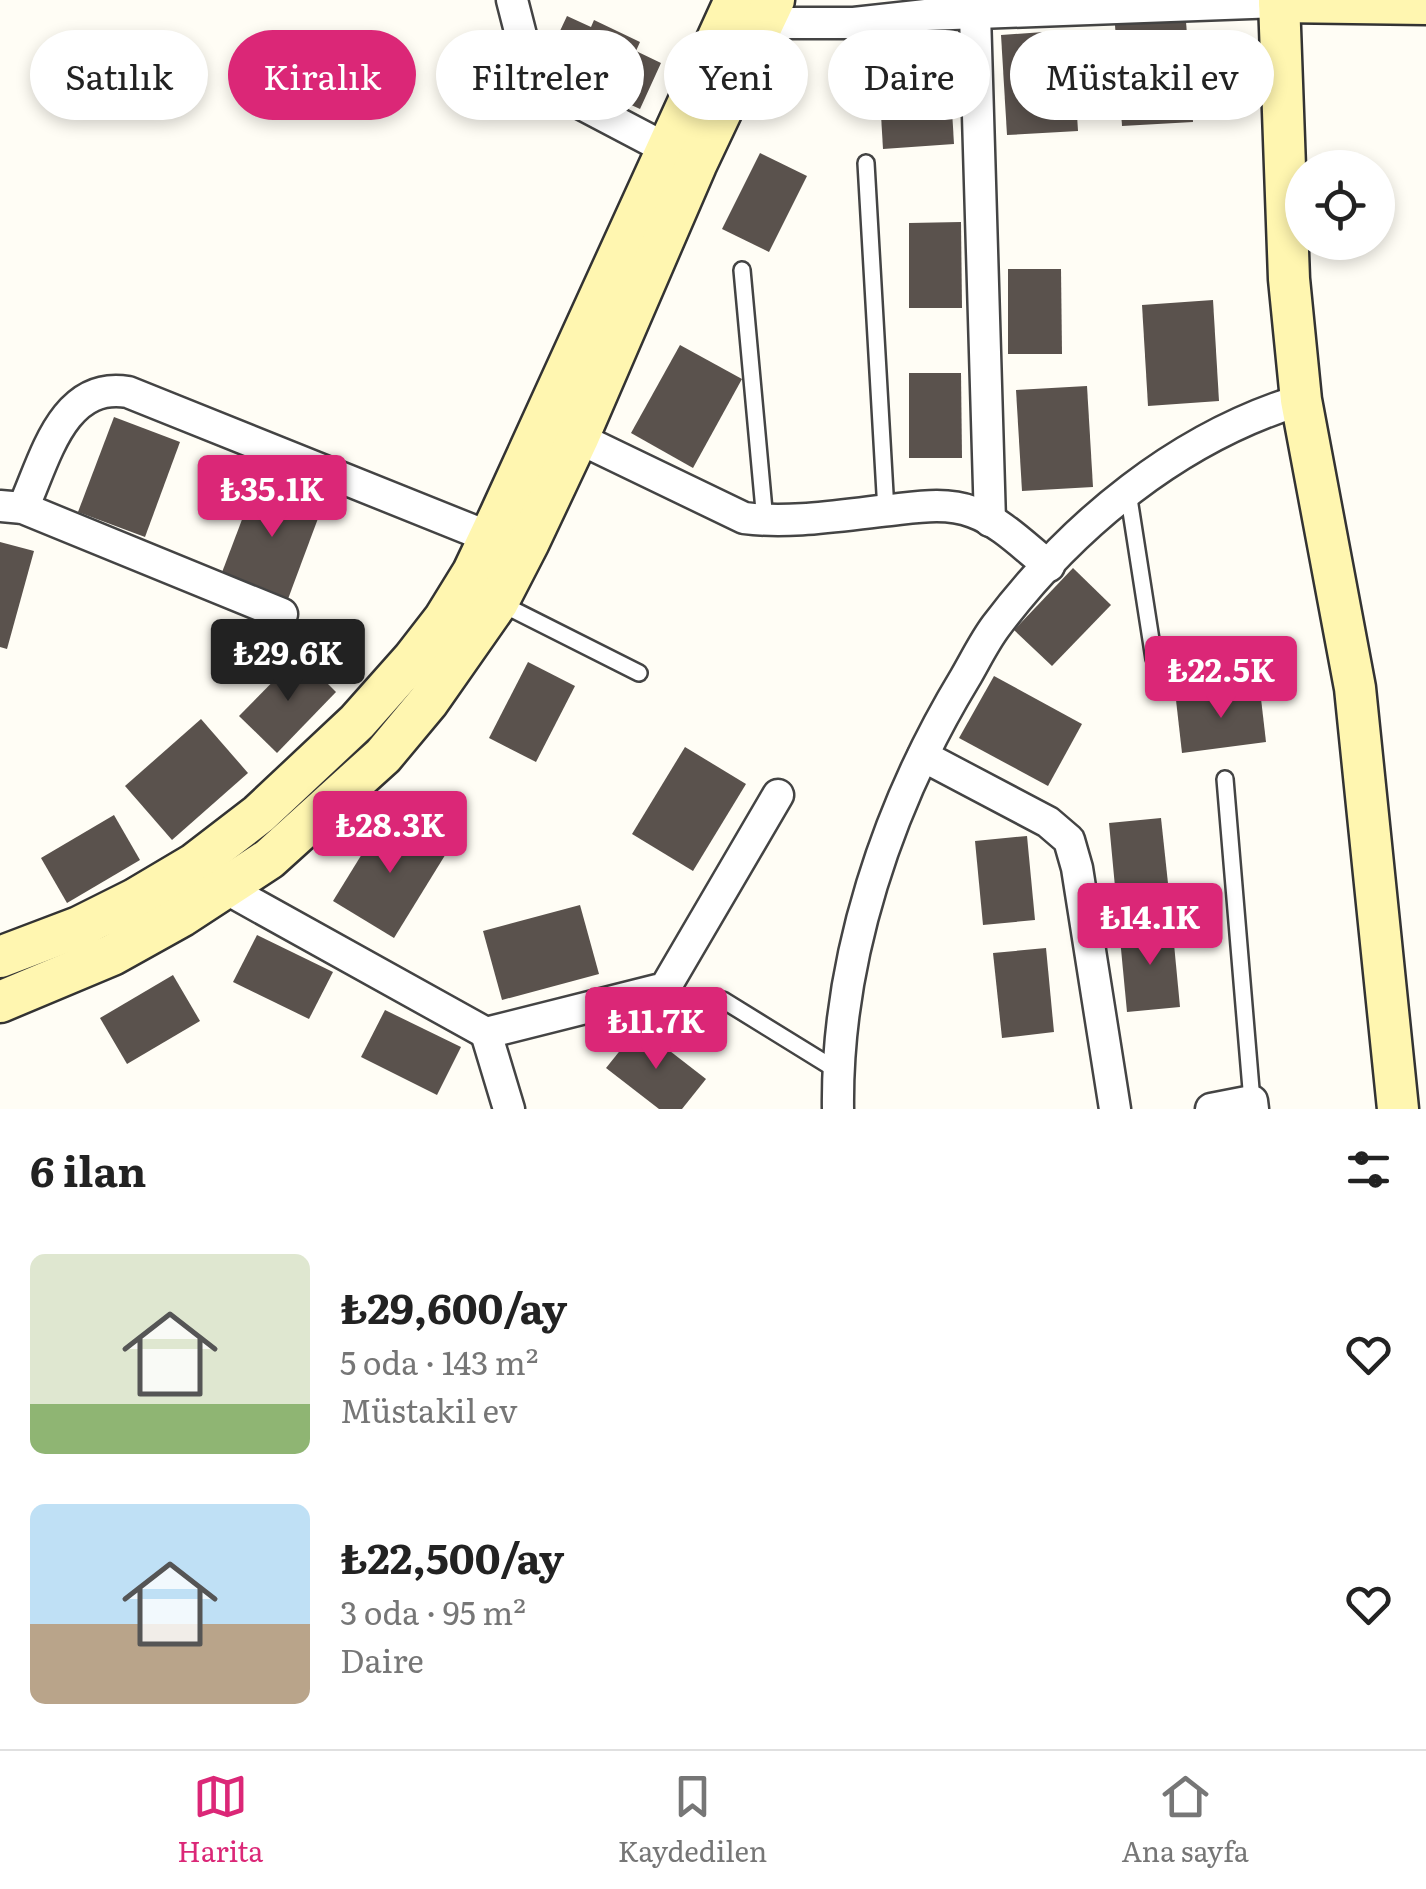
<!DOCTYPE html>
<html lang="tr">
<meta charset="utf-8">
<style>
body{margin:0;font-family:Literata,serif;background:#f6f6f6;color:#222;height:100vh;display:flex;flex-direction:column;font-size:38px;white-space:nowrap}
*{box-sizing:border-box;margin:0}
p{font-size:32px;color:#767676}
.icon{flex:none;width:55px;height:55px;fill:none;stroke:currentColor;stroke-width:2;stroke-linecap:round;stroke-linejoin:round}
.map{position:relative;height:1109px;overflow:hidden}
.side{display:flex;flex-direction:column;background:#fff;flex:1}
.side>*{flex:none}
.banner{position:absolute;left:30px;top:30px;width:1368px;height:90px;display:flex;gap:20px}
.fabs{position:absolute;left:1285px;top:150px;display:grid;gap:20px}
.fabs a{display:grid;place-items:center;width:110px;height:110px;border-radius:50%;background:#fff;box-shadow:0 5px 15px #0003;font-size:50px}
.price{position:absolute;translate:-50% -85px;padding:0 22px;border-radius:10px;background:#db2777;color:#fff;font-size:32px;line-height:65px;filter:drop-shadow(0 2px 5px #0008)}
.price::after{content:'';position:absolute;left:50%;top:60px;width:30px;height:22px;margin-left:-15px;background:inherit;clip-path:polygon(0 0,100% 0,50% 100%)}
.price.selected{background:#222;color:#fff}
ul{padding:0;list-style:none}
li{display:flex;align-items:center;gap:30px;height:250px;padding:0 30px}
li span{display:grid;place-items:center;flex:none;width:280px;height:200px;border-radius:15px;color:#555}
li>.icon{margin-inline-start:auto}
span .icon{width:120px;height:120px;fill:#fffc;stroke-width:1}
li b{font-size:42px}
h2{display:flex;justify-content:space-between;align-items:center;height:120px;padding:0 30px;font-size:42px}
.chip{padding:0 35px;border-radius:45px;background:#fff;box-shadow:0 5px 15px #0003;font-size:35px;line-height:90px}
.chip.selected{background:#db2777;color:#fff}
.tab-bar{display:flex;justify-content:space-around;align-items:center;height:140px;border-top:2px solid #e0e0e0;background:#fff;font-size:28px;color:#767676}
.tab-bar a{display:grid;justify-items:center;gap:5px}
.tab-bar .selected{color:#db2777}
.map>svg:first-child{display:block}
</style>
<div class="map">
<svg width="1426" height="1109" viewBox="0 0 1426 1109">
<rect width="100%" height="100%" fill="#fffdf5"/>
<g fill="#5a524d">
<path d="M567,16L591,27L594,20L640,42L636,51L661,63L640,109L544,65Z"/>
<path d="M1186,21L1193,122L1122,126L1115,25Z"/>
<path d="M1072,30L1078,131L1007,135L1001,35Z"/>
<path d="M948,43L954,144L883,149L877,47Z"/>
<path d="M760,153L807,176L769,252L722,229Z"/>
<path d="M961,222L962,308H909V223Z"/>
<path d="M1008,269H1061L1062,354H1008Z"/>
<path d="M1213,300L1219,401L1148,406L1142,305Z"/>
<path d="M680,345L742,379L693,468L631,433Z"/>
<path d="M909,373H961L962,458H909Z"/>
<path d="M1087,386L1093,487L1022,491L1016,390Z"/>
<path d="M114,417L180,442L145,537L78,512Z"/>
<path d="M257,480L323,505L288,599L221,575Z"/>
<path d="M0,542L34,551L7,649L0,647Z"/>
<path d="M1073,568L1111,605L1052,666L1014,630Z"/>
<path d="M299,655L336,692L277,753L239,716Z"/>
<path d="M528,662L575,686L536,762L489,738Z"/>
<path d="M994,676L1082,724L1048,786L959,738Z"/>
<path d="M1260,690L1266,742L1182,753L1176,700Z"/>
<path d="M201,719L248,773L172,840L125,786Z"/>
<path d="M685,747L746,784L693,871L632,834Z"/>
<path d="M114,815L140,860L67,903L41,858Z"/>
<path d="M386,815L447,852L394,938L333,901Z"/>
<path d="M1161,818L1170,902L1117,908L1109,823Z"/>
<path d="M1027,836L1035,920L983,925L975,841Z"/>
<path d="M580,905L599,974L502,1000L483,931Z"/>
<path d="M1172,923L1180,1007L1127,1012L1119,928Z"/>
<path d="M257,935L333,972L309,1019L233,982Z"/>
<path d="M1046,948L1054,1032L1002,1038L993,953Z"/>
<path d="M173,975L200,1021L127,1064L100,1018Z"/>
<path d="M385,1010L461,1047L437,1095L361,1057Z"/>
<path d="M639,1027L706,1079L682,1109H659L606,1068Z"/>
</g>
<g fill="none" stroke-linecap="round" stroke-linejoin="round">
<g stroke="#444" stroke-width="20">
<g id="lane">
<path d="M866,163L886,511"/>
<path d="M742,270L765,521"/>
<path d="M1128,492L1154,659L1165,667L1227,661"/>
<path d="M500,603L639,673"/>
<path d="M1225,779L1252,1101"/>
<path d="M723,1000L838,1071"/>
</g>
</g>
<g stroke="#444" stroke-width="35">
<g id="street">
<path d="M512,0L532,78L684,158"/>
<path d="M975,14L990,521"/>
<path d="M763,23H854L926,15L1279,2"/>
<path d="M578,438L744,518C791,524 842,515 890,510C918,507 946,502 973,512C1001,522 1026,548 1049,566"/>
<path d="M0,506L23,508L282,614"/>
<path d="M23,508C45,460 62,381 128,392L489,537"/>
<path d="M923,756L1048,822L1069,840L1077,868L1115,1109"/>
<path d="M225,888L486,1033L665,988L778,795"/>
<path d="M486,1033L509,1109"/>
<path d="M838,1109C836,959 888,805 965,678C975,661 984,642 996,626C1073,524 1179,437 1301,400"/>
<path d="M1211,1109L1252,1101L1253,1109"/>
</g>
</g>
<g stroke="#333" stroke-width="45">
<g id="secondary">
<path d="M1279,0L1289,279L1301,400L1355,688L1398,1109"/>
<path d="M1279,2L1426,4"/>
<path d="M0,957L79,927L135,899L194,864L259,814L357,722L413,659L444,619L473,572L500,515L735,0"/>
<path d="M0,1002L112,955L182,916L269,859L383,756L428,702L498,602L529,542L578,438L696,165L774,0"/>
</g>
</g>
<use href="#lane" stroke="#fff" stroke-width="15"/>
<use href="#street" stroke="#fff" stroke-width="30"/>
<use href="#secondary" stroke="#fff6b0" stroke-width="40"/>
</g>
</svg>
<div class="fabs">
<a><svg class="icon" aria-label="locate" viewBox="0 0 24 24"><circle cx="12" cy="12" r="6"/><path d="M12 2v4M12 18v4M2 12h4M18 12h4"/></svg></a>
</div>
<b class="price" style="left:272px;top:540px">₺35.1K</b>
<b class="price selected" style="left:288px;top:704px">₺29.6K</b>
<b class="price" style="left:1221px;top:721px">₺22.5K</b>
<b class="price" style="left:390px;top:876px">₺28.3K</b>
<b class="price" style="left:1150px;top:968px">₺14.1K</b>
<b class="price" style="left:656px;top:1072px">₺11.7K</b>
<div class="banner">
<a class="chip">Satılık</a>
<a class="chip selected">Kiralık</a>
<a class="chip">Filtreler</a>
<a class="chip">Yeni</a>
<a class="chip">Daire</a>
<a class="chip">Müstakil ev</a>
</div>
</div>
<section class="side">
<h2>6 ilan<svg class="icon" aria-label="filters" viewBox="0 0 24 24"><path d="M4 7h16M4 17h16"/><circle cx="9" cy="7" r="2"/><circle cx="15" cy="17" r="2"/></svg></h2>
<ul>
<li><span style="background:linear-gradient(#dfe7d0 75%,#8fb573 0)"><svg class="icon" aria-label="home" viewBox="0 0 24 24"><path d="M3 11l9-7 9 7M6 9v11h12V9"/></svg></span><div><b>₺29,600/ay</b><p>5 oda · 143 m²</p><p>Müstakil ev</p></div><svg class="icon" aria-label="heart" viewBox="0 0 24 24"><path d="M12 20l-8-8c-3-5 5-10 8-4 3-6 11-1 8 4z"/></svg></li>
<li><span style="background:linear-gradient(#bfe0f5 60%,#b9a48a 0)"><svg class="icon" aria-label="home" viewBox="0 0 24 24"><path d="M3 11l9-7 9 7M6 9v11h12V9"/></svg></span><div><b>₺22,500/ay</b><p>3 oda · 95 m²</p><p>Daire</p></div><svg class="icon" aria-label="heart" viewBox="0 0 24 24"><path d="M12 20l-8-8c-3-5 5-10 8-4 3-6 11-1 8 4z"/></svg></li>
</ul>
</section>
<nav class="tab-bar">
<a class="selected"><svg class="icon" aria-label="map" viewBox="0 0 24 24"><path d="M3 6l6-2 6 2 6-2v14l-6 2-6-2-6 2zM9 4v14M15 6v14"/></svg>Harita</a>
<a><svg class="icon" aria-label="saved" viewBox="0 0 24 24"><path d="M7 4h10v16l-5-4-5 4z"/></svg>Kaydedilen</a>
<a><svg class="icon" aria-label="home" viewBox="0 0 24 24"><path d="M3 11l9-7 9 7M6 9v11h12V9"/></svg>Ana sayfa</a>
</nav>
